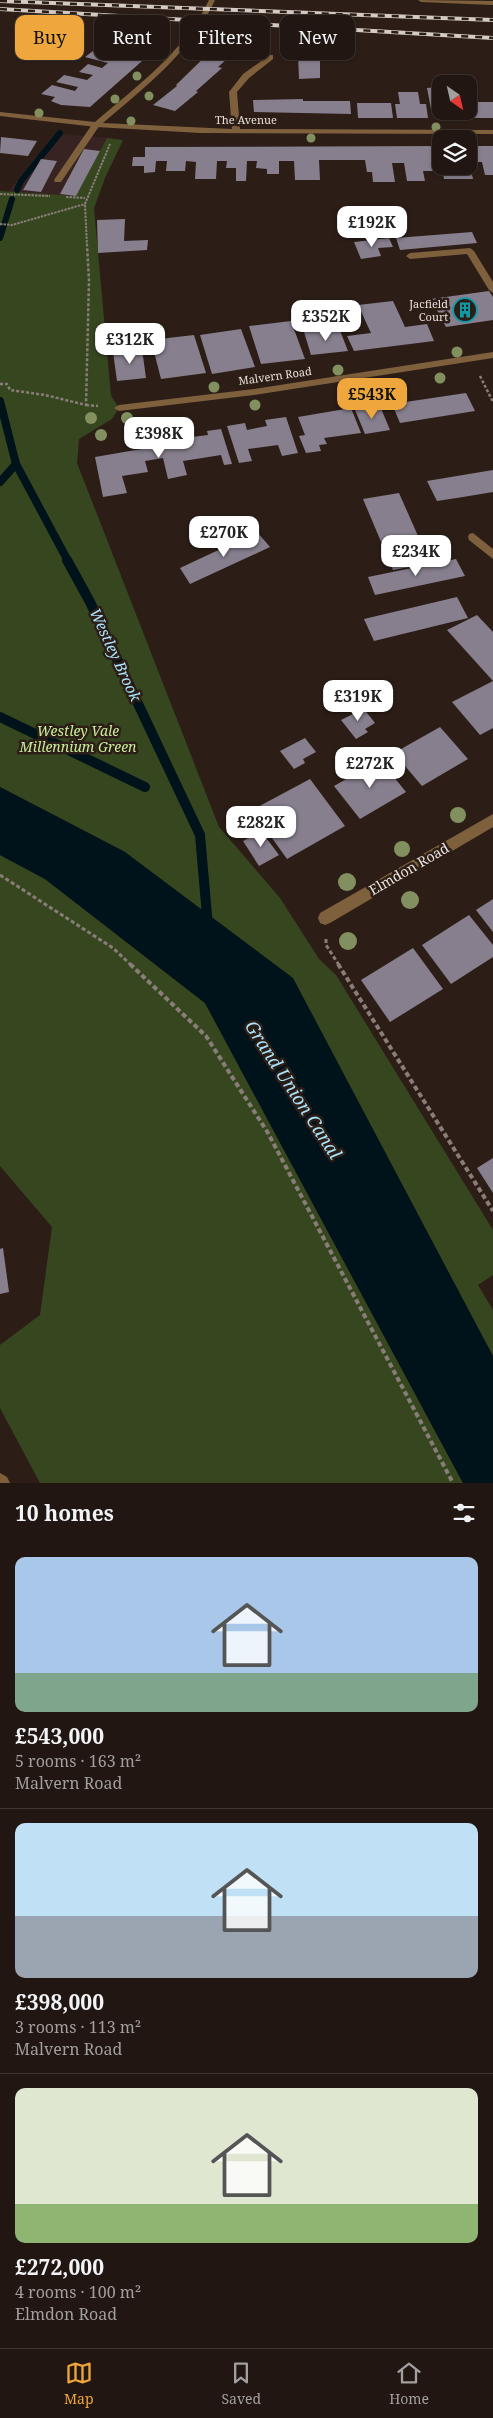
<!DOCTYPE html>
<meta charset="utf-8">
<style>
body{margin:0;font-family:"Noto Serif",serif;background:#291f1a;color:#f1f3f6;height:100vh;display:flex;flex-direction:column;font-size:19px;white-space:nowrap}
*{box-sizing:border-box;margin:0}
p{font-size:16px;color:#a29f9f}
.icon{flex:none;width:28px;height:28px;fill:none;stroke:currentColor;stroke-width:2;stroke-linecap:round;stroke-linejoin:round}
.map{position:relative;height:1483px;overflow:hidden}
.panel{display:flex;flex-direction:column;background:#211611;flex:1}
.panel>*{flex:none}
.hud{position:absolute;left:15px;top:15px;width:464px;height:45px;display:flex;gap:10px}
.needle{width:32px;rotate:146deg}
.fabs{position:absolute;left:432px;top:75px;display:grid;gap:10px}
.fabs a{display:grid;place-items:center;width:45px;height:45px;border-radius:10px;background:#211611;box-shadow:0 1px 4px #0004,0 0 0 1px #3e3531;font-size:25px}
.price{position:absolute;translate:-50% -42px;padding:0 11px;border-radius:10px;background:#fff;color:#222;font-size:16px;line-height:32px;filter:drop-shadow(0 1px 2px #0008)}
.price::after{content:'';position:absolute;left:50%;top:30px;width:15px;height:11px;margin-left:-8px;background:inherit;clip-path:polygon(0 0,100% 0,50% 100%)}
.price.current{background:#efa73d;color:#111}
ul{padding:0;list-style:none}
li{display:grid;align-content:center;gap:10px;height:265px;padding:0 15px}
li+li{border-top:1px solid #3e3531}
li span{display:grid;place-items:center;height:155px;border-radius:10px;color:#555}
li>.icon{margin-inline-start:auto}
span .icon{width:90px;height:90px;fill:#fffc;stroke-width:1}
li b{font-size:21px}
h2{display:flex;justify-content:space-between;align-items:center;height:60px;padding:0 15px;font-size:21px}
.chip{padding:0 18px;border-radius:10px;background:#211611;box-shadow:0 1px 4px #0004,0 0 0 1px #3e3531;font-size:18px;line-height:45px}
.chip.current{background:#efa73d;color:#111}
.tabs{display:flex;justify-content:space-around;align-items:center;height:70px;border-top:1px solid #3e3531;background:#211611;font-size:14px;color:#a29f9f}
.tabs a{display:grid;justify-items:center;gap:2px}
.tabs .current{color:#efa73d}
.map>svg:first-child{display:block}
</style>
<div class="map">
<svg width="493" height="1483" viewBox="0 0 493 1483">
<rect width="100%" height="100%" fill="#2c1e17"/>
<path fill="#372321" d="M63,134L107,138L76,196L8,192L35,158Z"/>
<g fill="#364720">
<path d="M107,138L123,140L105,178L94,208L111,396L119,408L112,419L79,439L77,463L219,827L280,898L319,959L336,975L493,1230V1275L478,1285L493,1310V1356L482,1337L125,852L0,787V191L76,196Z"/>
<path d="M0,855L45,879L205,1003L463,1483H40L0,1408V1345L40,1315L52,1227L0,1166Z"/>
</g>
<path fill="#00121a" d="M0,787L125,852L293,978L493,1356V1483H463L205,1003L45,879L0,855Z"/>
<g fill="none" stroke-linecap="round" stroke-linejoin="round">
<g stroke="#00121a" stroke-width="6">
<path d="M17,190L21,181L60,133"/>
<path d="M0,238L12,199"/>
</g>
<g stroke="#00121a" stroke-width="8">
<path d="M0,401L16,464L68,561"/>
<path d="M0,482L16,464"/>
</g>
<g stroke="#00121a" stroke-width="10">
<path d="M67,560L90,602L200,835L208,927"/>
<path d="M0,717L145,787"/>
</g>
</g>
<g fill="#877f8e">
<path d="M117,35L167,39L90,107L61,105L51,101L55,97L41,94L52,85L75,91L78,87L56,82L64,75L87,80L93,75L79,72L88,64L102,68L108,63L85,57L93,51L115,56L122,50L100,45L106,39L129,45L132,41L116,38Z"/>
<path d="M217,45L237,50L218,67L222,68L196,91L198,92L175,111L153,105L177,86L176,85Z"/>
<path d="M298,55H320V78L299,79Z"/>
<path d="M436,87L441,111H464L465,115H461L462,118H439L437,109H431L427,88Z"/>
<path d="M398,92H418L420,104H426L428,118H397L395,104H400Z"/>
<path d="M303,99V101H350L351,114L254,112L253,100Z"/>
<path d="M469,102H493V118H470Z"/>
<path d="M357,103H391L393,118H358Z"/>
<path d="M1,137L37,141L28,156L0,153Z"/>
<path d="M441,146V162H431L433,171H423L425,181H407L404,163H392L395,182H373L372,172H367L365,160H319L320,180H295L294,161H279V174H267V169L256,168L257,161H247L246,181H236V168H226L227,161H217L216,179H195L196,162L186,161L185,171H166L167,161H156L155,172L144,173V166H132L133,157H145V147Z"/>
<path d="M469,146H493V175H485L482,162H469Z"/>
<path d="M84,149L100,151L76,196L60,194Z"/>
<path d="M41,159L57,161L41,192L23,190Z"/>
<path d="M442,166H470L473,179H444Z"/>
<path d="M125,219L124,241L148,240L147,250L98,253L97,220Z"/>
<path d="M472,232L477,243L400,250L396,238Z"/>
<path d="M389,238L393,247L378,248L381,256L361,259L354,242Z"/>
<path d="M489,291L493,297V320L446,327L431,299Z"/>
<path d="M393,301L405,327L427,324L434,341L354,351L347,336L371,333L358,305Z"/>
<path d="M291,321L305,359L261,364L249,326Z"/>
<path d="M339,328L348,351L311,355L304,332Z"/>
<path d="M241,329L255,367L212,374L200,335Z"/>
<path d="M194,335L206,373L161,379L151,340Z"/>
<path d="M142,349L146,378L117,381L113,352Z"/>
<path d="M466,393L475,411L400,423L392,404Z"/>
<path d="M380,406L390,430L365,434L355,410Z"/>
<path d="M351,408L361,433L324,438L327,444L319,445L321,451L306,453L299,436L305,435L298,417Z"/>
<path d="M286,417L298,453L282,456L278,445L248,449L252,461L239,463L227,426L245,423L247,430L267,426L265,420Z"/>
<path d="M221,429L232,464L224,465L221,455L183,461L187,475L168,479L163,458L145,461L148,472L122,476L127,493L103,497L95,457L153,447L151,438L186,433L188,438L192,437L208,435L207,431Z"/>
<path d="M493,470V492L463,497L437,501L427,481Z"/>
<path d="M399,493L430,563L393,570L363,499Z"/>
<path d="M257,532L270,547L190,584L180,568Z"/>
<path d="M456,559L465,576L375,595L368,577Z"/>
<path d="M457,597L468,618L374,641L364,619Z"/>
<path d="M477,615L493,632V681L447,630Z"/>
<path d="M493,681V728L480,735L452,702Z"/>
<path d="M360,704L375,723L365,729L368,732L356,739L341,720L353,714L350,710Z"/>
<path d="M440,727L468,759L422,786L394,753Z"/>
<path d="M305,738L316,752L303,759L305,763L294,769L280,751Z"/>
<path d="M380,760L406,792L360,819L334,786Z"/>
<path d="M310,779L345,826L287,859L252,810Z"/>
<path d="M261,831L279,855L259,866L243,841Z"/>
<path d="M493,899V932L476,910Z"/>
<path d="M469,915L493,945V957L451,984L422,945Z"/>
<path d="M413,948L443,989L390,1022L361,980Z"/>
<path d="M493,1158V1193L477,1168Z"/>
<path d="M3,1248L9,1292L0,1294V1249Z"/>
</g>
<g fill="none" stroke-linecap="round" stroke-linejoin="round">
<g stroke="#897d77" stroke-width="2" stroke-dasharray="2.5 1" stroke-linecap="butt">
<path d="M0,194L50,196"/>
<path d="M66,197L85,198"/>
<path d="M0,224L12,225L85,204"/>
<path d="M87,246L85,204L110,144"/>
</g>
<g stroke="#897d77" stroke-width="2.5" stroke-dasharray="3 2" stroke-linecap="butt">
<path d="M480,376L493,402"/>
<path d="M0,384H7L10,390L45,395L86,405L89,280L87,245"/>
<path d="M86,405L98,406"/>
</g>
<g stroke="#897d77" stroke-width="3" stroke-dasharray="4 2.5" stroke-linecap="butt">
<path d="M0,875L113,948L131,965"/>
<path d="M326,939V945L339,965"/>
</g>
<g stroke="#897d77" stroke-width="4" stroke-dasharray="5 3" stroke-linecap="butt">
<path d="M130,964L206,1036L268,1133L453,1483"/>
<path d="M338,964L493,1211"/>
</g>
<g fill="#7f603c" fill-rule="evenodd">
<path d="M418,0L493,1V5L421,2Z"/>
<path d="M93,123L100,125L61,182H55L54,180Z"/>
<path d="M470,248L474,251L493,282V293L489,290L467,254L410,259L406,256L410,253Z"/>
</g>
<g fill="#7f603c" fill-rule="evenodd">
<path d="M209,0H215C192,51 145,87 103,123L232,129L229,92L243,74L270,55H273V59L249,78L237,92L240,129L493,130V134L200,133L96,127L0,116V112L95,122C137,86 185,51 209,0Z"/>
<path d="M493,352V358L254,395L119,411L114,408L119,405L254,389Z"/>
<path d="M473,533L493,549V559L469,540L468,537L469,534Z"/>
<path d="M493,814V827L330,923L325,925L320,923L318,918L320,913Z"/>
<path d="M0,1473L7,1477L10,1483H0Z"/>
</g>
<g stroke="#d4cbc5" stroke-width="4">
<g id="rail">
<path d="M0,1L493,20"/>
<path d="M0,9L493,38"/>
</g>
</g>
<use href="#rail" stroke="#2c1e17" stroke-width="2.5" stroke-dasharray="7" stroke-linecap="butt"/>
</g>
<g fill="#82905f">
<circle cx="191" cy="55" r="4.5"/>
<circle cx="137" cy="76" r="4.5"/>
<circle cx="149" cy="96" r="4.5"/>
<circle cx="115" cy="99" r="4.5"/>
<circle cx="39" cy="113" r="4.5"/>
<circle cx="131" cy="121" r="4.5"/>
<circle cx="259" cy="121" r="4.5"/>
<circle cx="436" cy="127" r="4.5"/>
<circle cx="311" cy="138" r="4.5"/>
<circle cx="457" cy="352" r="5.5"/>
<circle cx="338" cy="370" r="5.5"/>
<circle cx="440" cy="378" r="5.5"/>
<circle cx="214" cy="387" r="5.5"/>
<circle cx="374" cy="387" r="5.5"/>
<circle cx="255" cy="405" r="5.5"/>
<circle cx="91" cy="418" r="6"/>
<circle cx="127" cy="418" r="6"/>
<circle cx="101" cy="435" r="6"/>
<circle cx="458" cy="815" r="8"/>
<circle cx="402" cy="849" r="8"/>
<circle cx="347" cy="882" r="9"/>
<circle cx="410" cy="900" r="9"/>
<circle cx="348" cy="941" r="9"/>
</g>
<defs>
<g id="building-ring" transform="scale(1.25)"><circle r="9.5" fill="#2c1e17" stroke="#0f9aa8" stroke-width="1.5"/><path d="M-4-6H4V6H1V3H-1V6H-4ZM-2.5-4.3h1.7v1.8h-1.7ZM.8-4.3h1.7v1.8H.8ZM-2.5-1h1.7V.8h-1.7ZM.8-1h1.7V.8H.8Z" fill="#0f9aa8"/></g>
</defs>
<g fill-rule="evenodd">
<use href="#building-ring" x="465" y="310"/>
</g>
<g text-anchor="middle" stroke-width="5" stroke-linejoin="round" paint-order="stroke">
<g font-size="11" fill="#e8dfda" stroke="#2c1e17">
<text x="246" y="124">The Avenue</text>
<text transform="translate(275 376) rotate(-8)" y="4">Malvern Road</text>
</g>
<g font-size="11" fill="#e8dfda" stroke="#2c1e17" text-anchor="end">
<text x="448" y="308">Jacfield<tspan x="448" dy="13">Court</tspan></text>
</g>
<g font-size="14" font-style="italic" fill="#c8ee9a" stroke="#2c1e17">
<text x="78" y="736">Westley Vale<tspan x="78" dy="16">Millennium Green</tspan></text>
</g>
<g font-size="14" fill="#e8dfda" stroke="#2c1e17">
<text transform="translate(409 869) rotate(-30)" y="5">Elmdon Road</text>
</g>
<g font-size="15" font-style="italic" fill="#a8e4fc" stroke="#2c1e17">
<text transform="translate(115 655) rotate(65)" y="5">Westley Brook</text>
</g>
<g font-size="18" font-style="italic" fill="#a8e4fc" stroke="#2c1e17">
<text transform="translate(293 1090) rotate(57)" y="6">Grand Union Canal</text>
</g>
</g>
</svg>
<div class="fabs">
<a><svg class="needle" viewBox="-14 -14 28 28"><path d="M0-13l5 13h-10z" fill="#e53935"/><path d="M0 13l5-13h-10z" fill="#a29f9f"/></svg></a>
<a><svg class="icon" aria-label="layers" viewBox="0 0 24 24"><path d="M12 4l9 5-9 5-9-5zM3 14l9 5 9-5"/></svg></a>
</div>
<b class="price" style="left:372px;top:248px">£192K</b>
<b class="price" style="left:326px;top:342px">£352K</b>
<b class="price" style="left:130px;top:365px">£312K</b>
<b class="price current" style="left:372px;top:420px">£543K</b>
<b class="price" style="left:159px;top:459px">£398K</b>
<b class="price" style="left:224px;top:558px">£270K</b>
<b class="price" style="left:416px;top:577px">£234K</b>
<b class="price" style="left:358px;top:722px">£319K</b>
<b class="price" style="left:370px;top:789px">£272K</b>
<b class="price" style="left:261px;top:848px">£282K</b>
<div class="hud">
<a class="chip current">Buy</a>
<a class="chip">Rent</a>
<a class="chip">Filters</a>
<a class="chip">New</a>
</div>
</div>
<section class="panel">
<h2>10 homes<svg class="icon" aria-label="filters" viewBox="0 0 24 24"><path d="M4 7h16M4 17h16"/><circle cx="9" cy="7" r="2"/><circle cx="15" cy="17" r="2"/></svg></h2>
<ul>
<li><span style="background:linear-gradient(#a9c7e8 75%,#7fa58c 0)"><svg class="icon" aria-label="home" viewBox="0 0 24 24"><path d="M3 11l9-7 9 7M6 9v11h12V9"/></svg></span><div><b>£543,000</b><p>5 rooms · 163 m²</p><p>Malvern Road</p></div></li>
<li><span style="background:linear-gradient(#bfe0f5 60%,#9aa5b1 0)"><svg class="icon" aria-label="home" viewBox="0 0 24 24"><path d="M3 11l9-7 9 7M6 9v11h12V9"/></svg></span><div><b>£398,000</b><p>3 rooms · 113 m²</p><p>Malvern Road</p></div></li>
<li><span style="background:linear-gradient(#dfe7d0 75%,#8fb573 0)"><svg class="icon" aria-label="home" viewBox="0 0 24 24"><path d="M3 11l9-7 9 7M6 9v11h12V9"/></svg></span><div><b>£272,000</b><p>4 rooms · 100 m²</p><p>Elmdon Road</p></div></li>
</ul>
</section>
<nav class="tabs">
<a class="current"><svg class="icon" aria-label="map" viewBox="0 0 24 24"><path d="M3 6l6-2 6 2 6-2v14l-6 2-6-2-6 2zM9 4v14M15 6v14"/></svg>Map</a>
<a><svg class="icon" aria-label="saved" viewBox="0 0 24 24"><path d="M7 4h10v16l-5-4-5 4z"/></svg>Saved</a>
<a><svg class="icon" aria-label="home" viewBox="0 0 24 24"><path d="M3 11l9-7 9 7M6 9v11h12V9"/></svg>Home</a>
</nav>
